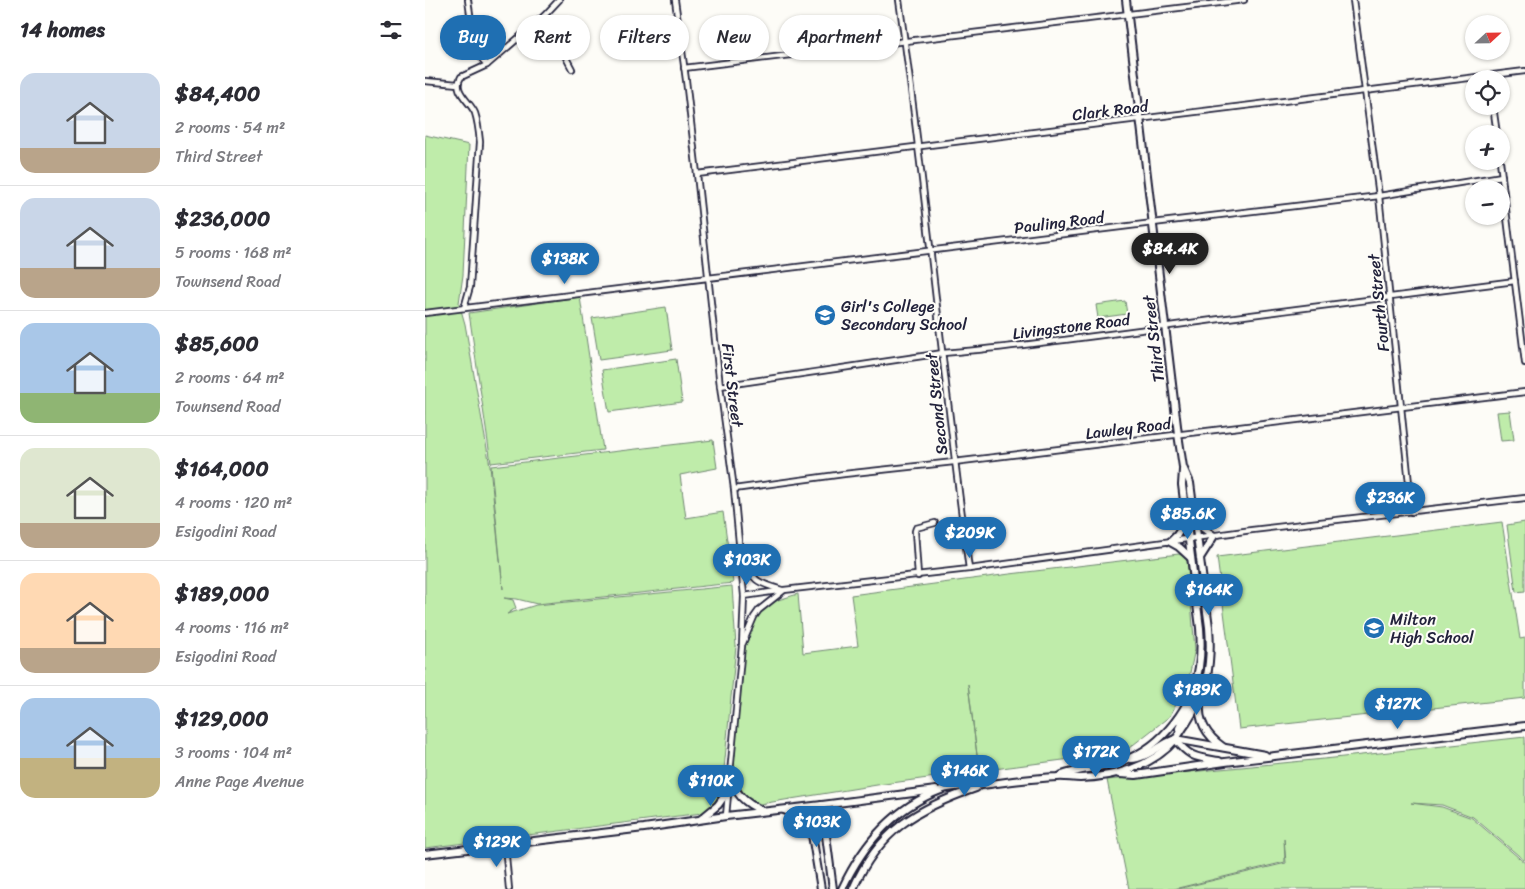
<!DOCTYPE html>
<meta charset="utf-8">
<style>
body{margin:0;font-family:Sriracha,sans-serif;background:#f7f7f7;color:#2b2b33;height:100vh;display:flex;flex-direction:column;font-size:19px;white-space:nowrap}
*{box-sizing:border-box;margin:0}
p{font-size:16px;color:#7c7c81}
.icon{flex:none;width:28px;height:28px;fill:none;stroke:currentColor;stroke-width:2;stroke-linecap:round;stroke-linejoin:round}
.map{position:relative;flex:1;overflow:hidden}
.drawer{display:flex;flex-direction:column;background:#fff;width:425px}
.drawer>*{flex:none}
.hud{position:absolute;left:15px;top:15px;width:475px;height:45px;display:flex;gap:10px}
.needle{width:32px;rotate:68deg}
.fabs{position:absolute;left:1040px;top:15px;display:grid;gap:10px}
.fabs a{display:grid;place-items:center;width:45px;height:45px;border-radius:50%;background:#fff;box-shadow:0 1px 4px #0004;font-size:25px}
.price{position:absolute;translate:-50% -42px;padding:0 11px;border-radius:18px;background:#1f6fb2;color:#fff;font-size:16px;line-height:32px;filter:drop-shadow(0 1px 2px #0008)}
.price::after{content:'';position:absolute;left:50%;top:30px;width:15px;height:11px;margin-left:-8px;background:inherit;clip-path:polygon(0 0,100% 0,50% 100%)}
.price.selected{background:#222;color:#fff}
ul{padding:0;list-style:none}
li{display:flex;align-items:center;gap:15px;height:125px;padding:0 20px}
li+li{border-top:1px solid #e1e1e2}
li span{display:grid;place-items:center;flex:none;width:140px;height:100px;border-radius:15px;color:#555}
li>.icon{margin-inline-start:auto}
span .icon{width:60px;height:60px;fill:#fffc;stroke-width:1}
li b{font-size:21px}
h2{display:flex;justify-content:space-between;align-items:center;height:60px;padding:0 20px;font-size:21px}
.pill{padding:0 18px;border-radius:22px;background:#fff;box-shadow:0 1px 4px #0004;font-size:18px;line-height:45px}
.pill.selected{background:#1f6fb2;color:#fff}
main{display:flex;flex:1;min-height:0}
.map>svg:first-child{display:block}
</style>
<main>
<section class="drawer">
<h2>14 homes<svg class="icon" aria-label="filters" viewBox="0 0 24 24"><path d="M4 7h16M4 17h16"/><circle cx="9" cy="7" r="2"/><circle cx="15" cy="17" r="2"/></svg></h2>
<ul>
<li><span style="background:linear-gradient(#c9d6e8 75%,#b9a48a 0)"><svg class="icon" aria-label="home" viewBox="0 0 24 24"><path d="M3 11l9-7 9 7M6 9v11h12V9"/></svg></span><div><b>$84,400</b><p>2 rooms · 54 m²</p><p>Third Street</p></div></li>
<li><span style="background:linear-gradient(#c9d6e8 70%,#b9a48a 0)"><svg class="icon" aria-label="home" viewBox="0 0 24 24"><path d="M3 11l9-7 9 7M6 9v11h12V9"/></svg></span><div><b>$236,000</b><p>5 rooms · 168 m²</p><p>Townsend Road</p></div></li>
<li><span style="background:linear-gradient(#a9c7e8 70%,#8fb573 0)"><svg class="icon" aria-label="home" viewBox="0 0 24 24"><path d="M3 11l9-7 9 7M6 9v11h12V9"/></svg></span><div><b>$85,600</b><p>2 rooms · 64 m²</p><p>Townsend Road</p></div></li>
<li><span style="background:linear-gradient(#dfe7d0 75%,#b9a48a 0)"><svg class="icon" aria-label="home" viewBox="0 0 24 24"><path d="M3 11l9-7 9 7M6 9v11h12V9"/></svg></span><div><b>$164,000</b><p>4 rooms · 120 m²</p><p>Esigodini Road</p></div></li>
<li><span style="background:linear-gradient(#ffd9b3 75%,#b9a48a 0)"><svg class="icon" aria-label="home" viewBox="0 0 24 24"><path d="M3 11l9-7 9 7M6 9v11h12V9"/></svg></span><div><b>$189,000</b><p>4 rooms · 116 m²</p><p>Esigodini Road</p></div></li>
<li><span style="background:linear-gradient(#a9c7e8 60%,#c2b280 0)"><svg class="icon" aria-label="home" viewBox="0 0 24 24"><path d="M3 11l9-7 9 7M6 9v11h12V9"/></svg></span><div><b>$129,000</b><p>3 rooms · 104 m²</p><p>Anne Page Avenue</p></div></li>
</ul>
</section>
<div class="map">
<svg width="1100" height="889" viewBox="0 0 1100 889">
<rect width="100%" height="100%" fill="#fdfcf7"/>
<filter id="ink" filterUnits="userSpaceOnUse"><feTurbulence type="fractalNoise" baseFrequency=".02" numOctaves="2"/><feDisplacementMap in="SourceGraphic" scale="10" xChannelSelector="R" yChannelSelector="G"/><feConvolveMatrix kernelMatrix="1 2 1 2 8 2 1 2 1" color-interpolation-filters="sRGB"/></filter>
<g filter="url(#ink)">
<g fill="#bfecaa" stroke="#708772">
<path d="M0,135L44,145L38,275L34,303L40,324L65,466L78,589L66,466L288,440L292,468L255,475L261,518L298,512L308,583L112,604L92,599L79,598L88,600L91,608L82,614L111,605L307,586L311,646L297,790L290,802L277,813L0,848Z"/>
<path d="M155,297L178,450L66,463L44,313Z"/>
<path d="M700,301L702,314L673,318L671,305Z"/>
<path d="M241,307L247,350L174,360L167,318Z"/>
<path d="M251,359L257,402L184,412L177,370Z"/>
<path d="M1085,411L1089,440L1076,441L1072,412Z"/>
<path d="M1077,522L1095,639L1100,638V698L814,729L792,557Z"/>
<path d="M1100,522V591L1091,592L1082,525Z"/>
<path d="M754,554L762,558L770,649L763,682L745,716L699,752L554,771L543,684L554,771L452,785L335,804L317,794L308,768L320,644L328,623L334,611L353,600L373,594L378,653L433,646L426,595L585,574Z"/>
<path d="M1100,737V861L1048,817L1017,805L986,803L1017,807L1047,818L1100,863V889H752L861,863L859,838L860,862L749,889H704L682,780L909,758Z"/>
</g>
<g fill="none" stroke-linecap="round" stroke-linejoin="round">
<g stroke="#22223b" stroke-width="8">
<g id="street">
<path d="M43,0L45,14V42L49,49L62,65"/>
<path d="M250,0L261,80L272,174L295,386L309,489L319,596L317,646L301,816"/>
<path d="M474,0C501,189 518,380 544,569"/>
<path d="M928,0L954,196L987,512"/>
<path d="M119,16L147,69"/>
<path d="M259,68L819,0"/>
<path d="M0,81L33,84"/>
<path d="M1068,106L1072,134"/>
<path d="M1075,161L1100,363"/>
<path d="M272,174L1100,71"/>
<path d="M39,308L45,287L55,142C54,132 53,122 50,113C45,101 27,91 36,77L62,65L119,16L134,0"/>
<path d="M0,313L728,223L954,196L1077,176"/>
<path d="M295,386L518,353C594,347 669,336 744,326C859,310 974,295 1090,281"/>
<path d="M309,489L419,474L529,462L1100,392"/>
<path d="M316,552C329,580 326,581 357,590"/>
<path d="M493,576L490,531L491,528L510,523"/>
<path d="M319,596L359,590L544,569L827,530L1100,498"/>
<path d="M318,643L329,617L334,610L358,591"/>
<path d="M80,845L84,889"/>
</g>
</g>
<g stroke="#22223b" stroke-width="10">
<g id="secondary">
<path d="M771,520L778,528L789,536L775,558"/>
<path d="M761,521L752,535L745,542L754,547L766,558"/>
<path d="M775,703C773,722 782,736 798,747"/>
<path d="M754,728L767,702L768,692"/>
<path d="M750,739C765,758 771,757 794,761"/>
<path d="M706,759C722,759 735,744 750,739L840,755"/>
<path d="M304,773C310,794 319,803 338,811"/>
<path d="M694,774L711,775L800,762L1100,726"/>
<path d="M637,775C657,768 679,768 700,760C738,746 768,706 774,667C776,654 776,641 775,628L757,485L758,470"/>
<path d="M397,805L408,889"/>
<path d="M359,810C372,815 382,821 387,835L396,889"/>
<path d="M276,819L293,805L303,791"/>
<path d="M0,854L219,828L301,816L397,805L511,790"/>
<path d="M417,889C438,844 468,808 516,790C526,786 545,786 557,785C582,782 607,778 632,777C639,776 647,778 655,778C689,777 727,767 750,740C754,735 757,729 761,724C782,692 787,665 784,627L765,483L758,467L753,434L701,0"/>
<path d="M428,889C454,830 493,808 551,788"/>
</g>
</g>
<use href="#street" stroke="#fdfcf7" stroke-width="4.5"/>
<use href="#secondary" stroke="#fdfcf7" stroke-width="6"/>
</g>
</g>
<defs>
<g id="university-disc" transform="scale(1.125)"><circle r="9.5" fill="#1f6fb2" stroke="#fdfcf7"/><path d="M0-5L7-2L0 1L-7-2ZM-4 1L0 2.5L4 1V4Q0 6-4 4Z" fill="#fff"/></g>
<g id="school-disc" transform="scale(1.125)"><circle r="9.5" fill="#1f6fb2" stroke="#fdfcf7"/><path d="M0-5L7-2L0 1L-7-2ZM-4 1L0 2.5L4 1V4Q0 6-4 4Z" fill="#fff"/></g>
</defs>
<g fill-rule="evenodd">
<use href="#university-disc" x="400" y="315"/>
<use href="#school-disc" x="949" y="628"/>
</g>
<g text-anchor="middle" stroke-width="4" stroke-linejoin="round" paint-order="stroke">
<g font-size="16" fill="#22223b" stroke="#fdfcf7">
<text transform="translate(685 110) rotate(-7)" y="6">Clark Road</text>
<text transform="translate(634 222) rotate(-7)" y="6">Pauling Road</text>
<text transform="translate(953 303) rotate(-96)" y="6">Fourth Street</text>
<text transform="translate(646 326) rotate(-7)" y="6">Livingstone Road</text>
<text transform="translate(728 339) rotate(-97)" y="6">Third Street</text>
<text transform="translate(308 385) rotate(83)" y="6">First Street</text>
<text transform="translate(511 404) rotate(-96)" y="6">Second Street</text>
<text transform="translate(703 428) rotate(-7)" y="6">Lawley Road</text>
</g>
<g font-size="16" fill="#22223b" stroke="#fdfcf7" text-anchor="start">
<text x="416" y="312">Girl's College<tspan x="416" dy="18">Secondary School</tspan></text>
<text x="965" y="625">Milton<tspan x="965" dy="18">High School</tspan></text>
</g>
</g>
</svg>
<div class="fabs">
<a><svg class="needle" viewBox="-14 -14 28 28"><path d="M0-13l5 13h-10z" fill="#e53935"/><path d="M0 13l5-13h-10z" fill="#7c7c81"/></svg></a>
<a><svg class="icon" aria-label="locate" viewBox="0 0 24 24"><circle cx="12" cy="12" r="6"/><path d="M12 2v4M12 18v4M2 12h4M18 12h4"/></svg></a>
<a>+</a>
<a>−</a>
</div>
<b class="price selected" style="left:745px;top:275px">$84.4K</b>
<b class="price" style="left:140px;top:285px">$138K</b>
<b class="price" style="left:965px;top:524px">$236K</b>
<b class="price" style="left:763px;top:540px">$85.6K</b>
<b class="price" style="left:545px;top:559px">$209K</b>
<b class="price" style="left:322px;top:586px">$103K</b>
<b class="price" style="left:784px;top:616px">$164K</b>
<b class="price" style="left:772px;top:716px">$189K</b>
<b class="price" style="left:973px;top:730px">$127K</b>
<b class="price" style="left:671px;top:778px">$172K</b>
<b class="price" style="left:540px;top:797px">$146K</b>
<b class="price" style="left:286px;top:807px">$110K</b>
<b class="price" style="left:392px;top:848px">$103K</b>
<b class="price" style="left:72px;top:868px">$129K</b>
<div class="hud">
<a class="pill selected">Buy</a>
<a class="pill">Rent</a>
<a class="pill">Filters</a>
<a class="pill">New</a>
<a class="pill">Apartment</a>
</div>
</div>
</main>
